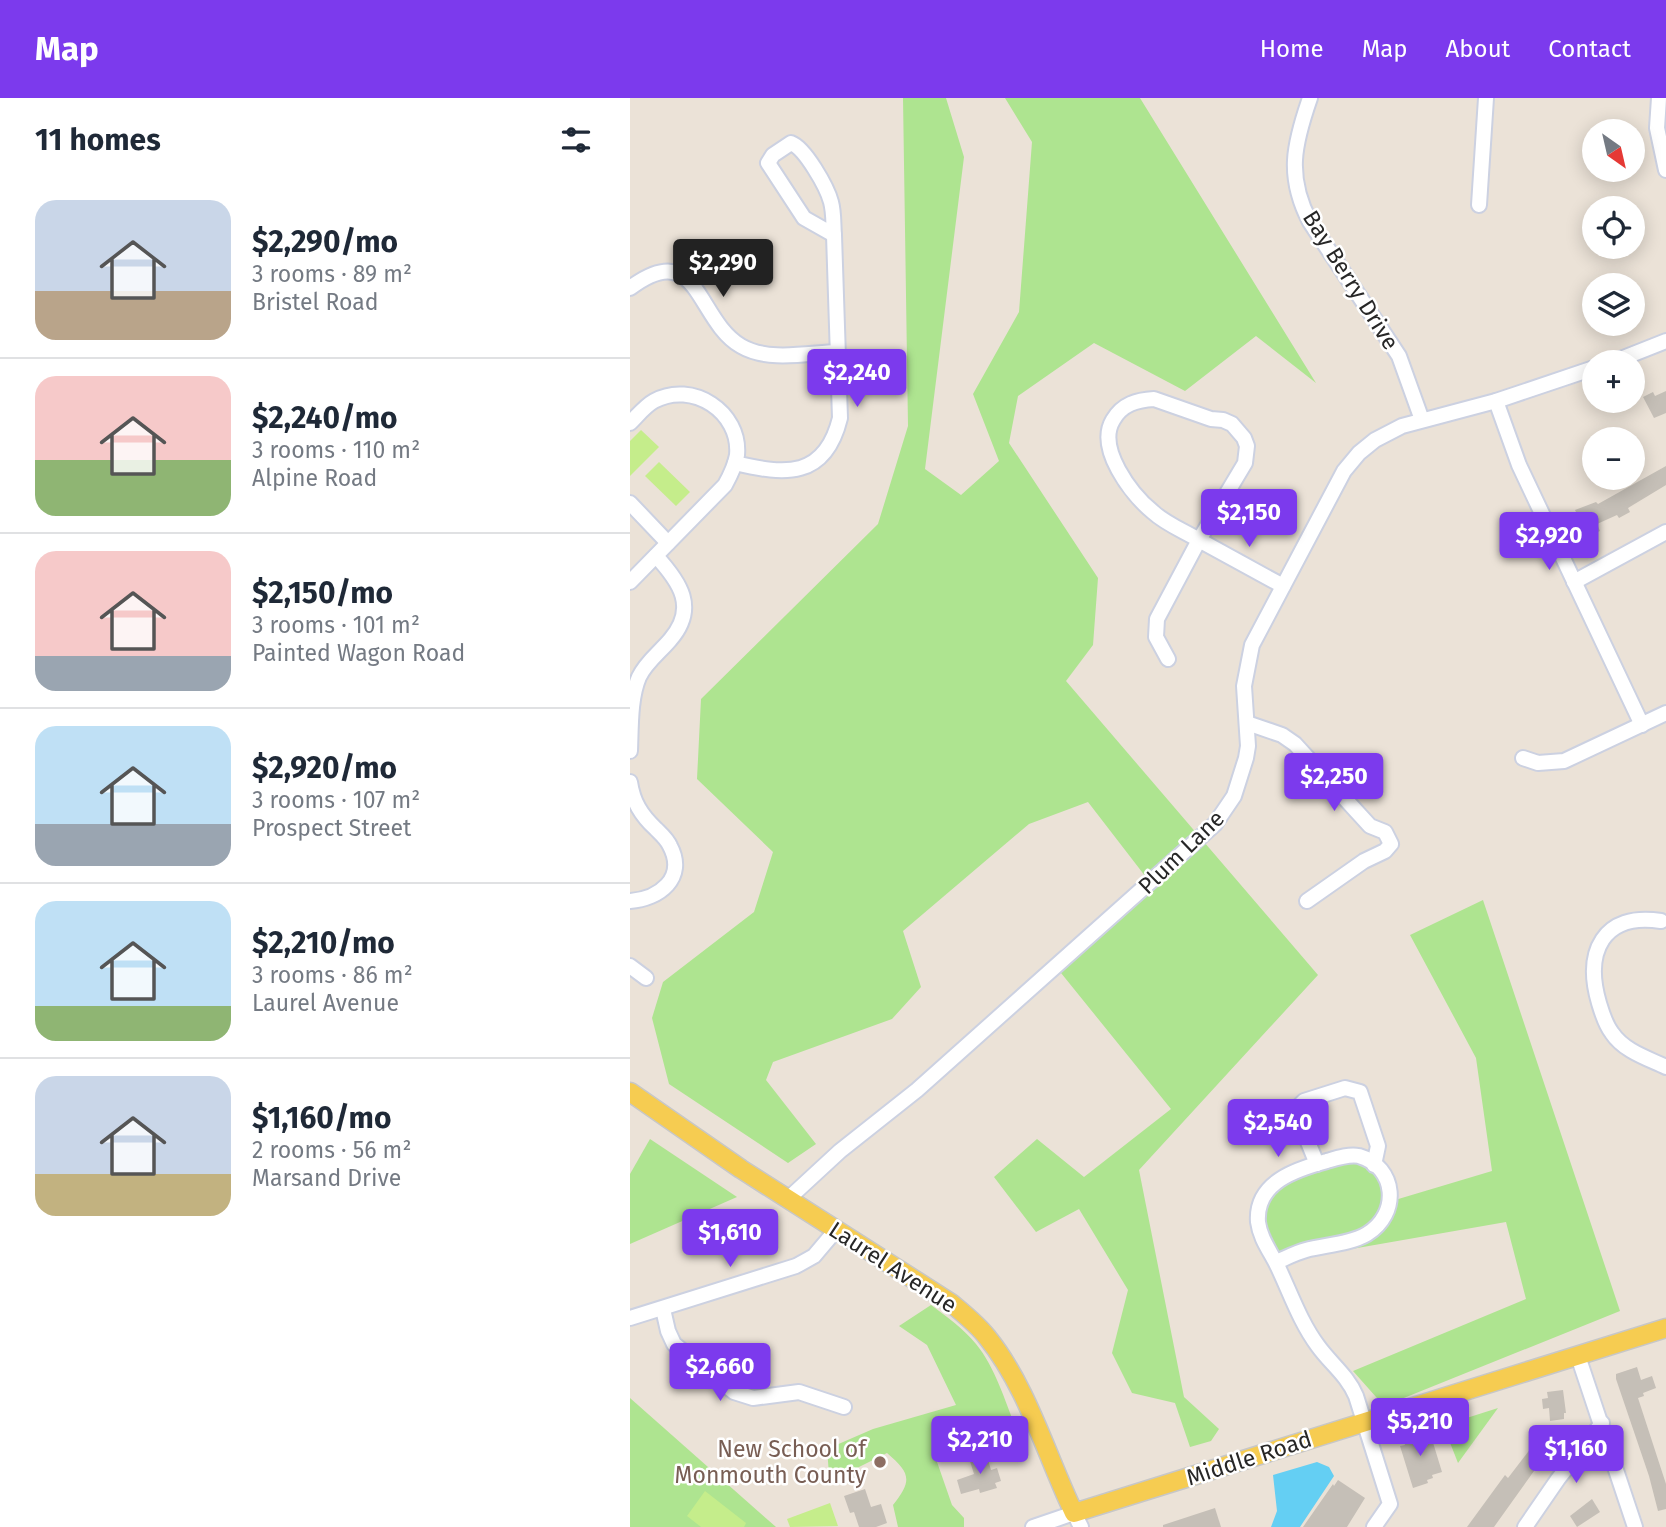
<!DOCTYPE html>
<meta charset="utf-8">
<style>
body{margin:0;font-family:"Fira Sans",sans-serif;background:#f2f2f3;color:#1f2937;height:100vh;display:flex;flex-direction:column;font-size:26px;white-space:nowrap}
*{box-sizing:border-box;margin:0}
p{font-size:23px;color:#747a83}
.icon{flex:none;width:38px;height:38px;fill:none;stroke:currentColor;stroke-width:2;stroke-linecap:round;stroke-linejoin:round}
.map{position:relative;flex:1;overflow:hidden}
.panel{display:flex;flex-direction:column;background:#fff;width:630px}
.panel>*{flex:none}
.needle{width:46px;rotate:146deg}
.controls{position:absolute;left:952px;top:21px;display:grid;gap:14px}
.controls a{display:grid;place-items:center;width:63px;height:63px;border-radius:50%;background:#fff;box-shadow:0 4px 18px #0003;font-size:35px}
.price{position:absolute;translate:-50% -60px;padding:0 16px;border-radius:7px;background:#7c3aed;color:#fff;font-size:23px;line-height:46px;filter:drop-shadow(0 2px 4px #0008)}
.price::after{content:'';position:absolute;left:50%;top:42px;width:21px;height:16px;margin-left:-10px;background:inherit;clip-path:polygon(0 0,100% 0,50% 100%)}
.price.selected{background:#222;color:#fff}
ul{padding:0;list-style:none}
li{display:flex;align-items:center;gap:21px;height:175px;padding:0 35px}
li+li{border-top:2px solid #e0e1e3}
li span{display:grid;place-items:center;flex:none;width:196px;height:140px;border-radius:21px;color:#555}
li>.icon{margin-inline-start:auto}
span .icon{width:84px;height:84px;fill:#fffc;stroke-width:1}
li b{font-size:30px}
h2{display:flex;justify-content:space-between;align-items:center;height:84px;padding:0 35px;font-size:30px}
header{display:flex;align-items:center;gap:42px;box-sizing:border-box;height:98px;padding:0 35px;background:#7c3aed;color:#fff}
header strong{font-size:33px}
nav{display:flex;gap:38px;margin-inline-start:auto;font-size:24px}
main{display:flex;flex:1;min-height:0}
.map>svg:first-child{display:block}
</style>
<header>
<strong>Map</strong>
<nav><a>Home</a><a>Map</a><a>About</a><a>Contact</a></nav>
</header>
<main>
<section class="panel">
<h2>11 homes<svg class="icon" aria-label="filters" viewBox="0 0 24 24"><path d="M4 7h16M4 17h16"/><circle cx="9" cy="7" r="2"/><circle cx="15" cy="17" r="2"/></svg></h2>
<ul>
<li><span style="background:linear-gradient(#c9d6e8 65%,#b9a48a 0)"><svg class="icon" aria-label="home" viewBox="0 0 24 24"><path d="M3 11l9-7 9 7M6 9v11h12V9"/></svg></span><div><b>$2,290/mo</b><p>3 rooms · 89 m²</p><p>Bristel Road</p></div></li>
<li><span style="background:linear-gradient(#f6c9c9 60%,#8fb573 0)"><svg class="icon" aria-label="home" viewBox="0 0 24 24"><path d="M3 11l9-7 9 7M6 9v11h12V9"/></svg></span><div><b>$2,240/mo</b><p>3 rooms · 110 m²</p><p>Alpine Road</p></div></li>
<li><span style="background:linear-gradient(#f6c9c9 75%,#9aa5b1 0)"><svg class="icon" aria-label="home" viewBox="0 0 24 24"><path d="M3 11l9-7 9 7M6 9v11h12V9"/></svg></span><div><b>$2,150/mo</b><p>3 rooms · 101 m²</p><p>Painted Wagon Road</p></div></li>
<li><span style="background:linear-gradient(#bfe0f5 70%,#9aa5b1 0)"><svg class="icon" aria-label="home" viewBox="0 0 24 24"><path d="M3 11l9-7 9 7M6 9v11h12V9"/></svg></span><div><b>$2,920/mo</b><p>3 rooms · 107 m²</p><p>Prospect Street</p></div></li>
<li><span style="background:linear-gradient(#bfe0f5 75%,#8fb573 0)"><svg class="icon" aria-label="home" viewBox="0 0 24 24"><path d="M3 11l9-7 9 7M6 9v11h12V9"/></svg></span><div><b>$2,210/mo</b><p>3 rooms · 86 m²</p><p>Laurel Avenue</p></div></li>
<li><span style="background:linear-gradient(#c9d6e8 70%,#c2b280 0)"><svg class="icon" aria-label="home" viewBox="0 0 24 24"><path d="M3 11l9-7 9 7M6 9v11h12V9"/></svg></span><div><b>$1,160/mo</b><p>2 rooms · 56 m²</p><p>Marsand Drive</p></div></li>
</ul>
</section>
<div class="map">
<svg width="1036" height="1429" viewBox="0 0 1036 1429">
<rect width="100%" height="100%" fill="#ebe2d7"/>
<g fill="#aee490">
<path d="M273,0H316L334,59L295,371L331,397L369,363L343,296L389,214L402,44L375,0H510L686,285L626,238L555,293L464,245L388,298L379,345L468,480L463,547L436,583L688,877L509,1072L554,1299L589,1331L581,1343L560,1349L545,1305L502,1295L482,1255L498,1192L449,1111L406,1134L364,1079L407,1041L454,1079L541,1011L427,870L522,787L458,704L399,726L273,833L291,889L262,921L143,964L136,982L186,1046L158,1065L39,986L22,920L33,884L124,814L143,754L67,681L71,601L248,426L278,328Z"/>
<path d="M853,802L990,1213L754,1308L723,1273L896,1201L876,1124L653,1163L631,1140L637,1094L673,1073L731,1060L765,1102L862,1073L846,960L780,837Z"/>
<path d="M20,1041L107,1099L0,1146V1076Z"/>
<path d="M301,1207C316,1218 334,1231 346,1246C365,1269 375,1303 386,1330L343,1342L306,1361L322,1407L334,1420V1429H268L263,1407C283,1382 280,1375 257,1355L225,1371L199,1376L197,1351L243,1331L326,1307L297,1247L269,1228Z"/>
<path d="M0,1300L146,1429H0Z"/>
<path d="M868,1310L828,1365L815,1332L821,1325Z"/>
</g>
<g fill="#c5ed8b">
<path d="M11,332L29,349L0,378V343Z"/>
<path d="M29,364L60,394L46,408L15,378Z"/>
<path d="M75,1393L116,1425L114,1429H71L57,1418Z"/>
<path d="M200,1405L208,1428L160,1429L157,1421Z"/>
</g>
<path fill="#64cff3" d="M687,1364L699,1369L704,1378L670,1429H641L647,1413L643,1377Z"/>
<g fill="#c5bfb7">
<path d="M1036,293V315L1024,320L1013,299L1023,294L1025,298Z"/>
<path d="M1036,368V387L998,410L1000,414L989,420L987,417L967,426L970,433L958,438L945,412L966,404L968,406Z"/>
<path d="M1007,1269L1011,1282L1022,1278L1026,1290L1013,1295L1014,1298L1008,1300L1036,1386V1411L1028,1413L1019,1378L986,1281V1276Z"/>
<path d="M933,1292L936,1315H934V1321L920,1323L919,1310L913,1311L912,1301L918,1300L917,1294Z"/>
<path d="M790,1331L791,1336L797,1334L801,1338L812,1374L802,1377L803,1380L797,1382L798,1385L783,1390L770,1348L775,1347L773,1341L780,1339L779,1335Z"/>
<path d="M901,1350L914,1359L864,1429H837L875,1377L878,1380Z"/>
<path d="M356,1355L361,1372L367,1370L371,1383L365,1385L367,1390L350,1395L349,1391L331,1396L327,1382L344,1376L339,1360Z"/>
<path d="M708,1382L735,1400L717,1429H673L703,1386L704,1388Z"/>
<path d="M235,1391L241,1409L251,1406L257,1425L246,1429H229L224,1414L220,1415L214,1398Z"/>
<path d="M962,1401L970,1414L947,1429L940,1418Z"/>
<path d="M585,1410L591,1429H533V1427Z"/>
</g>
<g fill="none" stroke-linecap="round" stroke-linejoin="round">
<g stroke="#ccd1e1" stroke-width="18">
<g id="minor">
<path d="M680,0C664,46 656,78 680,124L769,258L792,322"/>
<path d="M1029,0L1027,30L1036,72"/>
<path d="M161,45C175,50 197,89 201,104C204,115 203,126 204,137L174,120L138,65L143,57Z"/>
<path d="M849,107L856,0"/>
<path d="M0,190C69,138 66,222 111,248C138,264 178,255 207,254"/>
<path d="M983,264L1036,243"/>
<path d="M524,301L581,321L593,322L602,326L614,340L617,348L615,365L569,442C554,433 536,426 523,414C501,396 466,350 483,322C492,306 507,302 524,301Z"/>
<path d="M866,303L889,367L1012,627"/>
<path d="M0,325C8,317 15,308 24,303C62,282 111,314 107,357C105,368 100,378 95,387L0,484"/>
<path d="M105,365C155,377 195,381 210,320L204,137"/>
<path d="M0,405L38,445"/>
<path d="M944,484L1036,434"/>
<path d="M538,561L526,539L527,521L569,442L653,488"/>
<path d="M617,625L652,637L665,646L740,728L755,734L761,746L755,753L734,763L677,803"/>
<path d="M0,653C1,629 0,600 9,579C16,564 30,554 40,542C68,510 50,484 26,458"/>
<path d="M893,660L908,665L934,663L1036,615"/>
<path d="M0,684C3,704 11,717 26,731C31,736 37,741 40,748C57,780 29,801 0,803"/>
<path d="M1031,823C973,814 954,854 969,905C972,915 975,926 982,935C994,953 1017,960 1036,969"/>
<path d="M0,868L16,880"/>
<path d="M687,1066L665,1012L674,1003L715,990L730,994L748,1048L744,1067"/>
<path d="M158,1101L210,1053L287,992L585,726L604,698L616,660L618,648L614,588L622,547L714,373L729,355L745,342L772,328L866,303L964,270"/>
<path d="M646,1164C656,1160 665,1155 676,1152C695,1147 720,1146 737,1136C770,1116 767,1069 729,1058C719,1056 707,1060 697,1063C667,1071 625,1084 628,1124C630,1140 640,1153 647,1167C660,1194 670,1224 688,1248C701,1266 717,1277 726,1298L760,1406L744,1429"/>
<path d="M33,1211L38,1233L44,1246L104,1294L123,1300L169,1294L214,1309"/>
<path d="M0,1220L166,1168L184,1158L206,1132"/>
<path d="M948,1258L1005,1429"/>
<path d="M403,1429L444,1415L451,1429"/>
<path d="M895,1429L928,1381L972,1325"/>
</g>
</g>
<g stroke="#c7c7c7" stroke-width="21">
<path id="major" d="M0,994L111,1071L321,1205C334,1216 347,1226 357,1239C397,1288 417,1359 444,1415L1036,1230"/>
</g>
<use href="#minor" stroke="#fff" stroke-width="14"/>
<use href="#major" stroke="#f6cc51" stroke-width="18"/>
</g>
<circle fill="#8d6e63" stroke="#fff" stroke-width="2.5" cx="250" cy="1364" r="7"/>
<g text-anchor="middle" stroke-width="5" stroke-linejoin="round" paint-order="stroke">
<g font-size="23" fill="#272727" stroke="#fff">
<text transform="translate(721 182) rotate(58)" y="8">Bay Berry Drive</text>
<text transform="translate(551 754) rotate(-44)" y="8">Plum Lane</text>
<text transform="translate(263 1169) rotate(33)" y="8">Laurel Avenue</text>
<text transform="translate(619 1360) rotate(-18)" y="8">Middle Road</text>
</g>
<g font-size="23" fill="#785e54" stroke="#fff" text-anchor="end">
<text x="236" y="1359">New School of<tspan x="236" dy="26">Monmouth County</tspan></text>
</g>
</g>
</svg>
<div class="controls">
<a><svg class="needle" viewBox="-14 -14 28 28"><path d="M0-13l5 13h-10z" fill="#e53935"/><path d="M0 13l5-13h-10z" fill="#747a83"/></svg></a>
<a><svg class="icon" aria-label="locate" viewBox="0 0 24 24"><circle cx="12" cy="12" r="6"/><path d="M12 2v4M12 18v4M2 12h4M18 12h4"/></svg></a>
<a><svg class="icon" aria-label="layers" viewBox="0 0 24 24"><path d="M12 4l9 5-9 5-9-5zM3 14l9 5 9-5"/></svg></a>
<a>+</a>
<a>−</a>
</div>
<b class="price selected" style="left:93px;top:201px">$2,290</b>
<b class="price" style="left:227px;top:311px">$2,240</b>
<b class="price" style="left:619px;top:451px">$2,150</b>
<b class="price" style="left:919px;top:474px">$2,920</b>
<b class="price" style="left:704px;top:715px">$2,250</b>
<b class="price" style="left:648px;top:1061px">$2,540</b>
<b class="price" style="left:100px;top:1171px">$1,610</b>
<b class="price" style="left:90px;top:1305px">$2,660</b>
<b class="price" style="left:790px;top:1360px">$5,210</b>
<b class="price" style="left:350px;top:1378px">$2,210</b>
<b class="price" style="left:946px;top:1387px">$1,160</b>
</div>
</main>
